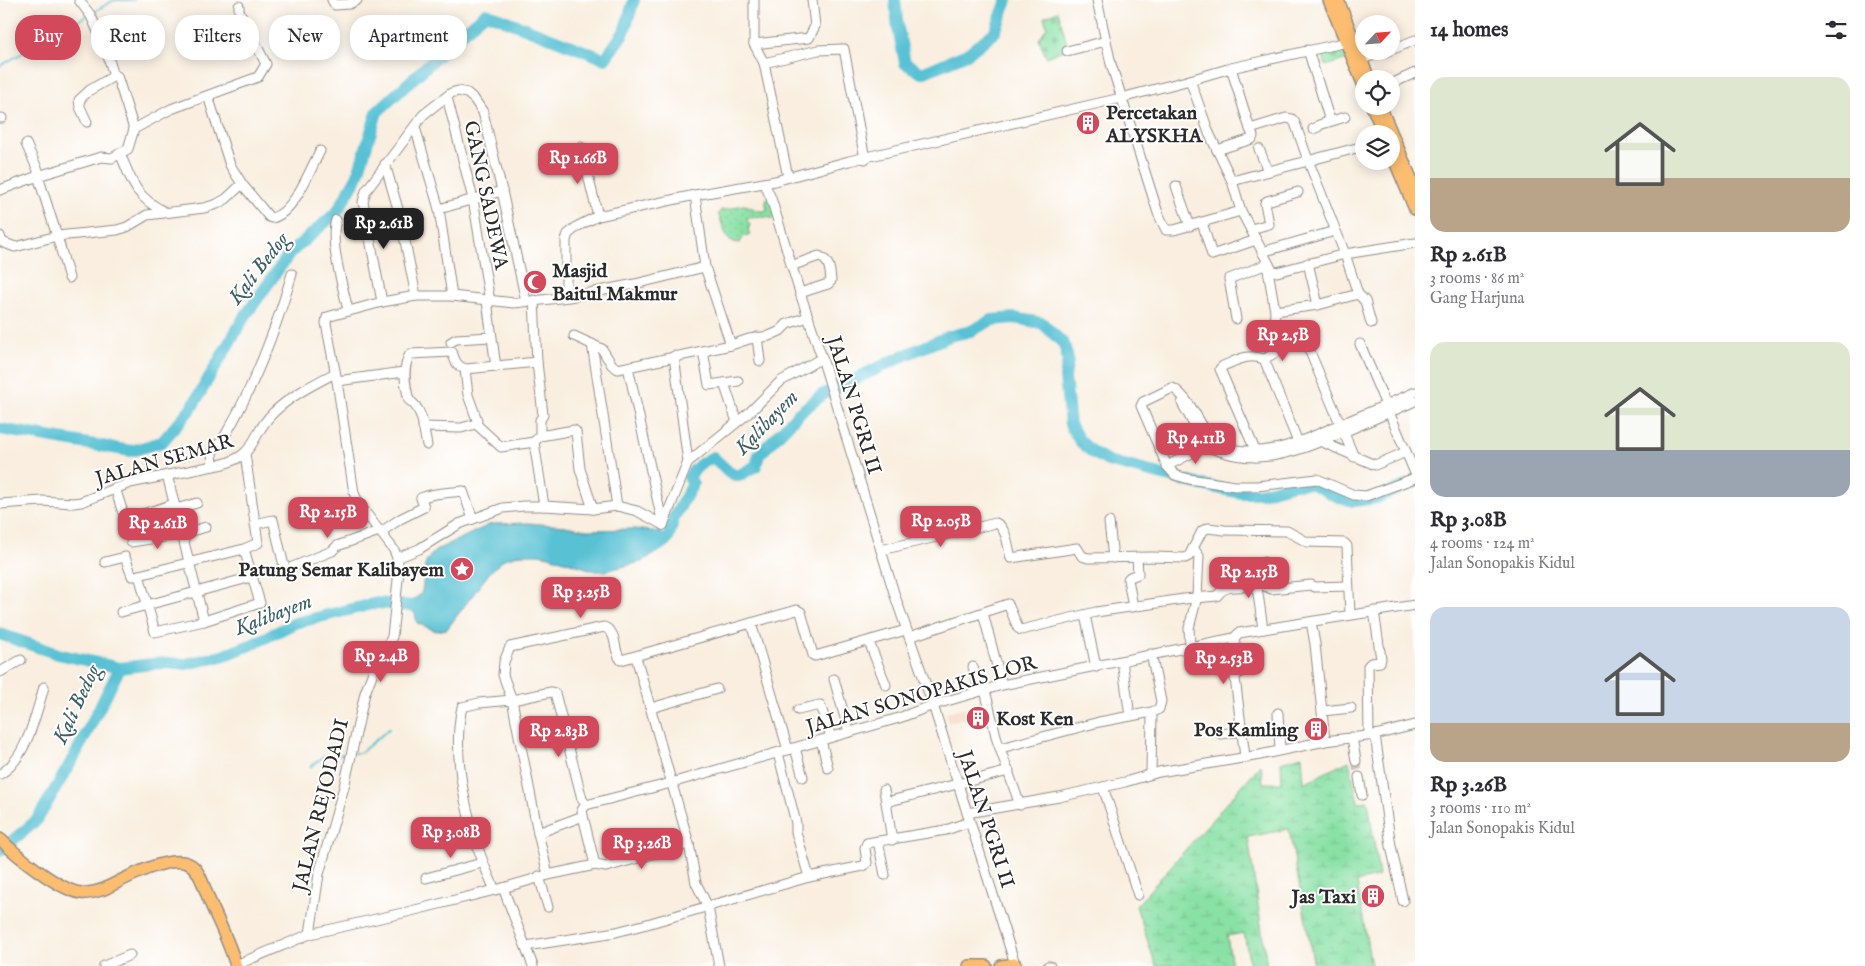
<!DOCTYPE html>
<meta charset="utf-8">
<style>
body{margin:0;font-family:"IM FELL English",serif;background:#f7f7f7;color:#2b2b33;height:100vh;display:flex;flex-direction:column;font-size:19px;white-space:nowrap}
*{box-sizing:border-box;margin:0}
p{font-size:16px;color:#7c7c81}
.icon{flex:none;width:28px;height:28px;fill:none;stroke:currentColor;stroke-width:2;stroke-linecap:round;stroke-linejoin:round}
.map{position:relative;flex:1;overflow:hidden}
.details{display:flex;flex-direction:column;background:#fff;width:450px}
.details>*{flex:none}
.banner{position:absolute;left:15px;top:15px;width:475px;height:45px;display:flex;gap:10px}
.needle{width:32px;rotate:64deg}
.tools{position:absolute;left:1355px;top:15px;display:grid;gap:10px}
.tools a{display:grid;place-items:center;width:45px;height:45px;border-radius:50%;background:#fff;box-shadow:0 2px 12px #0003;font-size:25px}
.price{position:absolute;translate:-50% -42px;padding:0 11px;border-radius:10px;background:#d1495b;color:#fff;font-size:16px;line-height:32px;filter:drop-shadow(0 1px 2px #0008)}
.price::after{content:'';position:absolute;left:50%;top:30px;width:15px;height:11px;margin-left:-8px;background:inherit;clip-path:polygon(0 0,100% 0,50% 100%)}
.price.selected{background:#222;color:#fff}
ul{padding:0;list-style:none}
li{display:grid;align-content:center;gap:10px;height:265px;padding:0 15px}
li span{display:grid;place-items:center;height:155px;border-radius:15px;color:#555}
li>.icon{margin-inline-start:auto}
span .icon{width:90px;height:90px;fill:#fffc;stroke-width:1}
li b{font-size:21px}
h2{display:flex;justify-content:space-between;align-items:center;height:60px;padding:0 15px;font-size:21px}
.pill{padding:0 18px;border-radius:20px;background:#fff;box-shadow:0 2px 12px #0003;font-size:18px;line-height:45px}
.pill.selected{background:#d1495b;color:#fff}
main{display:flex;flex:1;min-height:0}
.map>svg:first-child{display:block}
</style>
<main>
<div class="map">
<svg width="1415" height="966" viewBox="0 0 1415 966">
<defs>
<pattern id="grass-dots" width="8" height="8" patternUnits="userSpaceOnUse" patternTransform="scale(1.25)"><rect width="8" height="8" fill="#89e1a5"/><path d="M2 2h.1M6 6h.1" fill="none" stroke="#76c18e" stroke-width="1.8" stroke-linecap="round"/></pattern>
<pattern id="wetland-marsh" width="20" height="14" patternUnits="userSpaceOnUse" patternTransform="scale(1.25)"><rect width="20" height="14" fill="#89e1a5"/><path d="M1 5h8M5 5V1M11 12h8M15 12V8" fill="none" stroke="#76c18e"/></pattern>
<pattern id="cemetery-stones" width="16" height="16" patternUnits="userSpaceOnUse" patternTransform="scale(1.25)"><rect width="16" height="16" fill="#89e1a5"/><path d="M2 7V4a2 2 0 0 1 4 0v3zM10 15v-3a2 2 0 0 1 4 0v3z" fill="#76c18e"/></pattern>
</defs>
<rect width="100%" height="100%" fill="#fff"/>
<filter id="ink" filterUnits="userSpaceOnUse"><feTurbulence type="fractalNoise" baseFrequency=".02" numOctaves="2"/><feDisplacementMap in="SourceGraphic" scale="10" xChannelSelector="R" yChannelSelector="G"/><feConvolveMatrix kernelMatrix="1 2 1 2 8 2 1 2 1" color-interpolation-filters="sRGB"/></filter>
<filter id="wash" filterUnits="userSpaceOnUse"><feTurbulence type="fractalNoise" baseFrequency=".0096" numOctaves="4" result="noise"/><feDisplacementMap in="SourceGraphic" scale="20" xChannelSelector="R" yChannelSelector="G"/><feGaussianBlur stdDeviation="1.12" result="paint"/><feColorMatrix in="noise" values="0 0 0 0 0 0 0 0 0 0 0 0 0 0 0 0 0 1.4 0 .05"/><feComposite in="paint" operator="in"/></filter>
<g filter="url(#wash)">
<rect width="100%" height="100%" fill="#f9eedf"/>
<path fill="#f5d3c1" d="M965,707L968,717L948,723L946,712Z"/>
<path fill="url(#grass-dots)" stroke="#5a8668" d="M775,193L777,211L775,219L766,217L746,218L750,225L748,230L750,234L743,237L740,243C724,243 724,225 718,214L721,210C732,210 737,205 744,205C752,206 758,214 767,210C765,201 765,196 775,193Z"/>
<path fill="url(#wetland-marsh)" stroke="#5a8668" d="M1302,756L1304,783L1349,761L1358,802L1368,801L1379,876L1357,882L1371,966H1314L1289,829L1248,837L1267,966H1250L1244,933L1227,936L1232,966H1156L1136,906L1261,764L1263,783H1282L1281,762Z"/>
<g fill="url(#cemetery-stones)" stroke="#5a8668">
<path d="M1058,11L1068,48L1046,57L1039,39L1047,27L1044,17Z"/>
<path d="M1345,46L1350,58L1326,66L1321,50Z"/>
</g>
<path fill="#58c1d4" stroke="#427680" d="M528,523L565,526L587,530L634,529L660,532L672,543L641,562L605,571H595L549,556L539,554H522L504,559L490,572L447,629L436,631L417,623L415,614L410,608V602L421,594C427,574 418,564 438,549L491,524Z"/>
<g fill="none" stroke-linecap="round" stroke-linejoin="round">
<g stroke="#58c1d4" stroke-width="2">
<path d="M92,13L114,0H134"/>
<path d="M0,66L88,15"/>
<path d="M354,753H360L389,729"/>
<path d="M310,767L324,756L349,754"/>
</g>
<g stroke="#58c1d4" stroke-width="12">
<path d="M895,0L898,28L905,63L922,73L967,54L995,32L1007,0"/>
<path d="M0,429L131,451L162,442L192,407L243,319L290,253L337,212L357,177L377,112L456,39L486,13L605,59L624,32L634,0"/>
<path d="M655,548L668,539L674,517L693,484L689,477C695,467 703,462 713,457L730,473L738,476L756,466L759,455L799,413L822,395L905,355L950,336L971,331L992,320L1014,318L1042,323L1064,344L1068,360L1065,377L1070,425L1080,441L1092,452L1108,461L1198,484L1242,493H1261L1293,484L1310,483L1340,498L1353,501L1376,498L1415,482"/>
<path d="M0,634L58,654L120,668L73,759L37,820L0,851"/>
<path d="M120,668L160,663L186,664L222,656L253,644L295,623L377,603L428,607"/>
</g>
</g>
</g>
<g filter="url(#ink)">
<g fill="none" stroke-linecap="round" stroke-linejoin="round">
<path stroke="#d0c7bb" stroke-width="9" stroke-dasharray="9 4.5" stroke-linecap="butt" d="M1356,761L1359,777"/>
<g stroke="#928c85" stroke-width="11">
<g id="minor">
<path d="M332,0L335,5L349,4L357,0"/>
<path d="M754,0V44L764,63L788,177"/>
<path d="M1097,0L1111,64L1158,213L1166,230H1174L1241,211"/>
<path d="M754,44L809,38L815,26L812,0"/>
<path d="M1308,50L1330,121"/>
<path d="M1391,50L1415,40"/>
<path d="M1067,51L1106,41"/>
<path d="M1362,59L1387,51"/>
<path d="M764,63L818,50L844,49L865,159"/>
<path d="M1231,68L1250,129L1286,118L1292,119L1295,123L1308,160L1345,254L1358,294L1365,301L1371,323"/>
<path d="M1190,80L1209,133L1232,181L1241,211L1272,270L1277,272L1345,254L1415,243"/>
<path d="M1391,84L1415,73"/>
<path d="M208,96L230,165L242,184L269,217L272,218C294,213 310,170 320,151"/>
<path d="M447,97L473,199L490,302"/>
<path d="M0,118H2"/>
<path d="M87,122L80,107L79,100L90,90L114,76"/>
<path d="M415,127L439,209L452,296"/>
<path d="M134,129L171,109L258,77L266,64L239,11V6"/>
<path d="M1313,129L1318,127L1319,125L1345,117"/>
<path d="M26,144L38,170V176L57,236L69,278"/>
<path d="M581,147L598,216"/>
<path d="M1259,149L1268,171"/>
<path d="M1217,150L1252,139L1253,136L1250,129"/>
<path d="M120,153C132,182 135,197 165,212"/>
<path d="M385,164L400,216L416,296"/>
<path d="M1232,181L1364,146"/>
<path d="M764,183L771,198L800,293L822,358L895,596L933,705L1015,964"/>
<path d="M1176,186L1190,226"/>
<path d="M0,190L38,176L101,157L112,158L128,149L134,129L117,76H114L106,50L91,16L79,0"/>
<path d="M695,195L705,267L731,345"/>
<path d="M439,209L502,191L526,301"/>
<path d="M336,220C329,242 343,287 348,310"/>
<path d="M1202,222L1212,255L1256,240"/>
<path d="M1251,229L1269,224L1265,203L1267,201L1298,192"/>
<path d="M0,236L2,242L15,247L57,236L117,230L127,227L147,215L204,208L217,204L226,199L242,184"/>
<path d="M1262,252L1335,231"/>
<path d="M1308,263L1318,305"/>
<path d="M1267,264L1275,311L1274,329"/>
<path d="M791,266L819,256C830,261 830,270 831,281L828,284L800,293"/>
<path d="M562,296L566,292V240L568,234L578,226L598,216L695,195L775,181L849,161L1121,98L1190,80L1231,68L1352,41"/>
<path d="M534,300L537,362L543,415L540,420V436"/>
<path d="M487,301L496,367"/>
<path d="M382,302L363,202L366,191L423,115L451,93L458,91L467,93L474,99L483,112L502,191"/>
<path d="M1275,311L1318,305L1358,294"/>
<path d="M1236,319L1229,279L1267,264"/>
<path d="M574,336L602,349L612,365L618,369L731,345L749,339L769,336L780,331L787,324L808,317"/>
<path d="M757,337L760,361"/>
<path d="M451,342L456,339L491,337"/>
<path d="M592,344L617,506"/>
<path d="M1360,344L1415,473"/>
<path d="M703,351L709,385L724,383L737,422"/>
<path d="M674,356L688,462"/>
<path d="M1264,359L1300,447"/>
<path d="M628,367L663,525"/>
<path d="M465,369L468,395L477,420L476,424"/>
<path d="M337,381L404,372"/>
<path d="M724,383L738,381"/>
<path d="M1415,392C1390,403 1366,414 1341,424C1297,443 1260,463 1212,443C1204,429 1186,393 1172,388L1143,402L1141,406L1167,466L1175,475L1189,479L1235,486H1257L1317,479L1354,495L1366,496L1415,478"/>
<path d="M1182,403L1206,446C1258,469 1295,452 1344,432C1367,422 1391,412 1415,401"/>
<path d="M423,427L461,428L476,424L501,447L534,442"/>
<path d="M1320,441L1375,465L1406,452"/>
<path d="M427,445C423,429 424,410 409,400C405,385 402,368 410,354L452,352C455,361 457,367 466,369L537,362"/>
<path d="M1256,457L1255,450L1220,369L1223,366C1238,360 1248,353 1264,359C1276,353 1296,337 1308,347L1354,457"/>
<path d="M213,466L212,452C216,446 223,441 226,434C255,384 276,329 292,274"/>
<path d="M1167,466L1209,444"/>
<path d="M167,475L204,621"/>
<path d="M115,488L124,516L127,519L174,504"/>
<path d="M0,504L42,501L73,503L81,502L130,483L223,464C258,454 251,434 273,413C290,396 314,384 335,373"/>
<path d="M544,506L534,442L540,436L574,430L576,432L580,469L593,509"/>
<path d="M176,509L197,503"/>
<path d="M1109,522L1113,558"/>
<path d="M255,524L273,520L285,570L332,551L337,546L379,531"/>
<path d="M663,525L688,462L751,411L781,381L822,358"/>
<path d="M381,532L400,519L424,507L421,498C435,492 448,493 463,491L473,519"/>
<path d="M131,542L182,534L206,527"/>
<path d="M1193,548L1199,556L1197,597L1189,628L1190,646L1194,669"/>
<path d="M881,550L996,523C1007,528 1008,547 1011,558L1077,548L1082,556L1088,558L1152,557L1185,558L1189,556L1202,531L1208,528L1224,530L1287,531L1307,542L1344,543L1347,546L1350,615"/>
<path d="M397,558L419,549L459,524L503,508L524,506H544L593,509L617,506L637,511L663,525"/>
<path d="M105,562L125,557L132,576H135L244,549L258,543L245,454"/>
<path d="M139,575L155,632L204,621L260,603L244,549"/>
<path d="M1263,585L1271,589L1311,585L1315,587L1348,586"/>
<path d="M1257,587L1263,629"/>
<path d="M1133,607L1128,579L1130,577L1138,574L1137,557"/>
<path d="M121,612L252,577"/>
<path d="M983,613L1002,685"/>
<path d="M1085,615L1096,667"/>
<path d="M1311,622L1315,644L1325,741"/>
<path d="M751,623L788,750"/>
<path d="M909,637L1008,604L1018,628L1021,630L1096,612L1184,599L1217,596C1226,581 1248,590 1263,585L1264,562"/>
<path d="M1234,638L1240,673L1234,674L1235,678L1245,757"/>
<path d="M869,642L886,685"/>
<path d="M636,657L689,844L696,883L708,907L719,966"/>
<path d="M1122,661L1130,716"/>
<path d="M973,667L980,691"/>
<path d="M0,672L21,660"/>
<path d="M834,679L849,732"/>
<path d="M985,690L997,740L1020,805"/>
<path d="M651,708L717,689"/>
<path d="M798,710L820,705L831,737"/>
<path d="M1323,711L1351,708"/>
<path d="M1278,713L1280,750"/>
<path d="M1221,734L1242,731"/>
<path d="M1369,735L1368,666L1371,663L1380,662L1381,659L1374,611"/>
<path d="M1375,735L1391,846L1403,901"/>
<path d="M1352,737L1356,761"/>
<path d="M821,740L828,768"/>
<path d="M795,748L803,777"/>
<path d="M1001,748L1099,722L1152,712L1159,709L1161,701L1151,654"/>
<path d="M778,753L796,823V832L809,877"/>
<path d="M0,774C26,760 36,714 44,687"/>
<path d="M1151,774L1152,712"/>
<path d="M1359,777L1362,795"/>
<path d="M1103,787L1138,895"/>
<path d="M884,790L886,802L1009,771"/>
<path d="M886,802L892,840"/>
<path d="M586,805L671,783L899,718L933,705L1002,685L1234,638L1239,633L1415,605"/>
<path d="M586,805L582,810L583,816L595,865"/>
<path d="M967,813L1059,797L1125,782L1159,772L1260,755L1325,741L1375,735L1415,725"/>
<path d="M538,833L583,816"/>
<path d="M878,841L885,875"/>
<path d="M548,875L538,833L512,700L503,675L504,662L510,647L604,627C619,633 612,650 621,660L797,610L801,612L813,655L815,656L906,630"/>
<path d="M539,876L548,907"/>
<path d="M426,878L482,863"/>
<path d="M503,888L533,966"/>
<path d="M495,890C471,840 450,761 462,707L479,703L512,700L551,692L555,693L582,799L586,805"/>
<path d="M310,934L319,874L344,787L365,693L373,672L392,637L399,570L397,558L394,550L359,504L354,493L337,381L326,323L327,317L382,302L416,296H452L514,303L569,297L635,284L705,267"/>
<path d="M526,946L616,932L647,924L809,877L863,866L867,863L865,848L867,843L946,830L969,822"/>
<path d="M236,965L310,934L407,912L503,888L548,875L595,865L606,867L689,844"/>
<path d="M104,966L130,955"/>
<path d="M1048,966H1050"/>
</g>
</g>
<g stroke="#928c85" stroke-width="14">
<g id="major">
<path d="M1329,0L1364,86"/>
<path d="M1338,0L1369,79"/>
<path d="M1372,106L1384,134"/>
<path d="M1380,106L1415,188"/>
<path d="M1391,152L1415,209"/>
<path d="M0,839C16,855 59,890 81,893C90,894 97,891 104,889C123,880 171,852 191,865C201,872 205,891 210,902C219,923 230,944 236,966"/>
<path d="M969,966H986"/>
<path d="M1001,966L1015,964L1016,966"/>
</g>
</g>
<use href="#minor" stroke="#fff" stroke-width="9"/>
<use href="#major" stroke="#fcbd6f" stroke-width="11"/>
</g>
</g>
<defs>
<g id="building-disc" transform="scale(1.25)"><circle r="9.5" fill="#d1495b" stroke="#fff"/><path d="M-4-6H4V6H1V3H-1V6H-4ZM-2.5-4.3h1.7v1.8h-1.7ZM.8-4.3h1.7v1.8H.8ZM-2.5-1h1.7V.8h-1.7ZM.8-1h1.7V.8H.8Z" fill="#fff"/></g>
<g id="mosque-disc" transform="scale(1.25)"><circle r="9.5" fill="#d1495b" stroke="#fff"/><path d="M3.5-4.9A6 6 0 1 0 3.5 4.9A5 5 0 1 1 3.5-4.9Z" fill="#fff"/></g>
<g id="sight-disc" transform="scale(1.25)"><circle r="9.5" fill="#d1495b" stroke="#fff"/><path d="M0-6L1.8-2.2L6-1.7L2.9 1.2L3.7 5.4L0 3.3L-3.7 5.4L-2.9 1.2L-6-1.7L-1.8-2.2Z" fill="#fff"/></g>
</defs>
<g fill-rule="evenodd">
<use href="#building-disc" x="1088" y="123"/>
<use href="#mosque-disc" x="535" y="282"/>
<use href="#sight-disc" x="462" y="569"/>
<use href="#building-disc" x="978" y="718"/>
<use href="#building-disc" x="1316" y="729"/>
<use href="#building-disc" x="1373" y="896"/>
</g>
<g text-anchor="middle" stroke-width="4" stroke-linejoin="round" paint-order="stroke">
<g font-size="20" font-weight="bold" fill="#2b2b2b" stroke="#fff" text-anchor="start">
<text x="1106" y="119">Percetakan<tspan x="1106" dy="23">ALYSKHA</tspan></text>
<text x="552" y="277">Masjid<tspan x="552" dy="23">Baitul Makmur</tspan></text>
<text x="444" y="576" text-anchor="end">Patung Semar Kalibayem</text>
<text x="996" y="725">Kost Ken</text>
<text x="1298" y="736" text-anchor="end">Pos Kamling</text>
<text x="1356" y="903" text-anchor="end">Jas Taxi</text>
</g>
<g font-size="20" fill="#2b2b2b" stroke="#fff">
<text transform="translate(487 195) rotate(78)" y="7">GANG SADEWA</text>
<text transform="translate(855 405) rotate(73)" y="7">JALAN PGRI II</text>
<text transform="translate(164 459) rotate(-16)" y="7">JALAN SEMAR</text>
<text transform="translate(921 694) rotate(-16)" y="7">JALAN SONOPAKIS LOR</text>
<text transform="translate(320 805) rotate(-76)" y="7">JALAN REJODADI</text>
<text transform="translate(987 819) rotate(72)" y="7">JALAN PGRI II</text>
</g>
<g font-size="21" font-style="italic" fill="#3b6066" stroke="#fff">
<text transform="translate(258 268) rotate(-52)" y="7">Kali Bedog</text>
<text transform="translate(766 422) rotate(-46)" y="7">Kalibayem</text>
<text transform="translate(273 614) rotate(-21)" y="7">Kalibayem</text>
<text transform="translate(76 704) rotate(-65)" y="7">Kali Bedog</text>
</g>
</g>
</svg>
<div class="tools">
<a><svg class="needle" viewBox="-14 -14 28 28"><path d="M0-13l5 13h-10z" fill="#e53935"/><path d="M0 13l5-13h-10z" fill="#7c7c81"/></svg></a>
<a><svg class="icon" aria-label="locate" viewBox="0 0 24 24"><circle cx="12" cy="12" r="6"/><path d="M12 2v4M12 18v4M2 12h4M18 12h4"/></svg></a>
<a><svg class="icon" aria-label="layers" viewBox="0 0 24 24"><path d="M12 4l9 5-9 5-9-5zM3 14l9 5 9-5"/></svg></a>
</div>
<b class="price" style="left:578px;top:185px">Rp 1.66B</b>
<b class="price selected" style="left:384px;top:250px">Rp 2.61B</b>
<b class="price" style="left:1283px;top:362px">Rp 2.5B</b>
<b class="price" style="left:1196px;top:465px">Rp 4.11B</b>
<b class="price" style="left:328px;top:539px">Rp 2.15B</b>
<b class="price" style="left:941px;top:548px">Rp 2.05B</b>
<b class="price" style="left:158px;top:550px">Rp 2.61B</b>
<b class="price" style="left:1249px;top:599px">Rp 2.15B</b>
<b class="price" style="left:581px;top:619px">Rp 3.25B</b>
<b class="price" style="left:381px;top:683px">Rp 2.4B</b>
<b class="price" style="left:1224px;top:685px">Rp 2.53B</b>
<b class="price" style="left:559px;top:758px">Rp 2.83B</b>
<b class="price" style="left:451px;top:859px">Rp 3.08B</b>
<b class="price" style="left:642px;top:870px">Rp 3.26B</b>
<div class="banner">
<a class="pill selected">Buy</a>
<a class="pill">Rent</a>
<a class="pill">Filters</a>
<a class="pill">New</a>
<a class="pill">Apartment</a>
</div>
</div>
<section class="details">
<h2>14 homes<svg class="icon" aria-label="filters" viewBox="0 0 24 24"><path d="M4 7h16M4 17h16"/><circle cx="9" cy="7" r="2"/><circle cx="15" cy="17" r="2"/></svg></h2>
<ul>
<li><span style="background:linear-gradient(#dfe7d0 65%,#b9a48a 0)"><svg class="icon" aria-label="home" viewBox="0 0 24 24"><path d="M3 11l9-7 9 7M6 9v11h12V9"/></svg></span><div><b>Rp 2.61B</b><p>3 rooms · 86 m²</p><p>Gang Harjuna</p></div></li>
<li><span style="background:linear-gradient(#dfe7d0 70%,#9aa5b1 0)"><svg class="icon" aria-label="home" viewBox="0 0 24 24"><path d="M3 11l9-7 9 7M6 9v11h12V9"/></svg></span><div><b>Rp 3.08B</b><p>4 rooms · 124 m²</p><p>Jalan Sonopakis Kidul</p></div></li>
<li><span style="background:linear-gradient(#c9d6e8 75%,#b9a48a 0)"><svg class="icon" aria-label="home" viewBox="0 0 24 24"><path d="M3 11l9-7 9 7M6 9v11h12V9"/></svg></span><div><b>Rp 3.26B</b><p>3 rooms · 110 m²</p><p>Jalan Sonopakis Kidul</p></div></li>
</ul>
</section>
</main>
